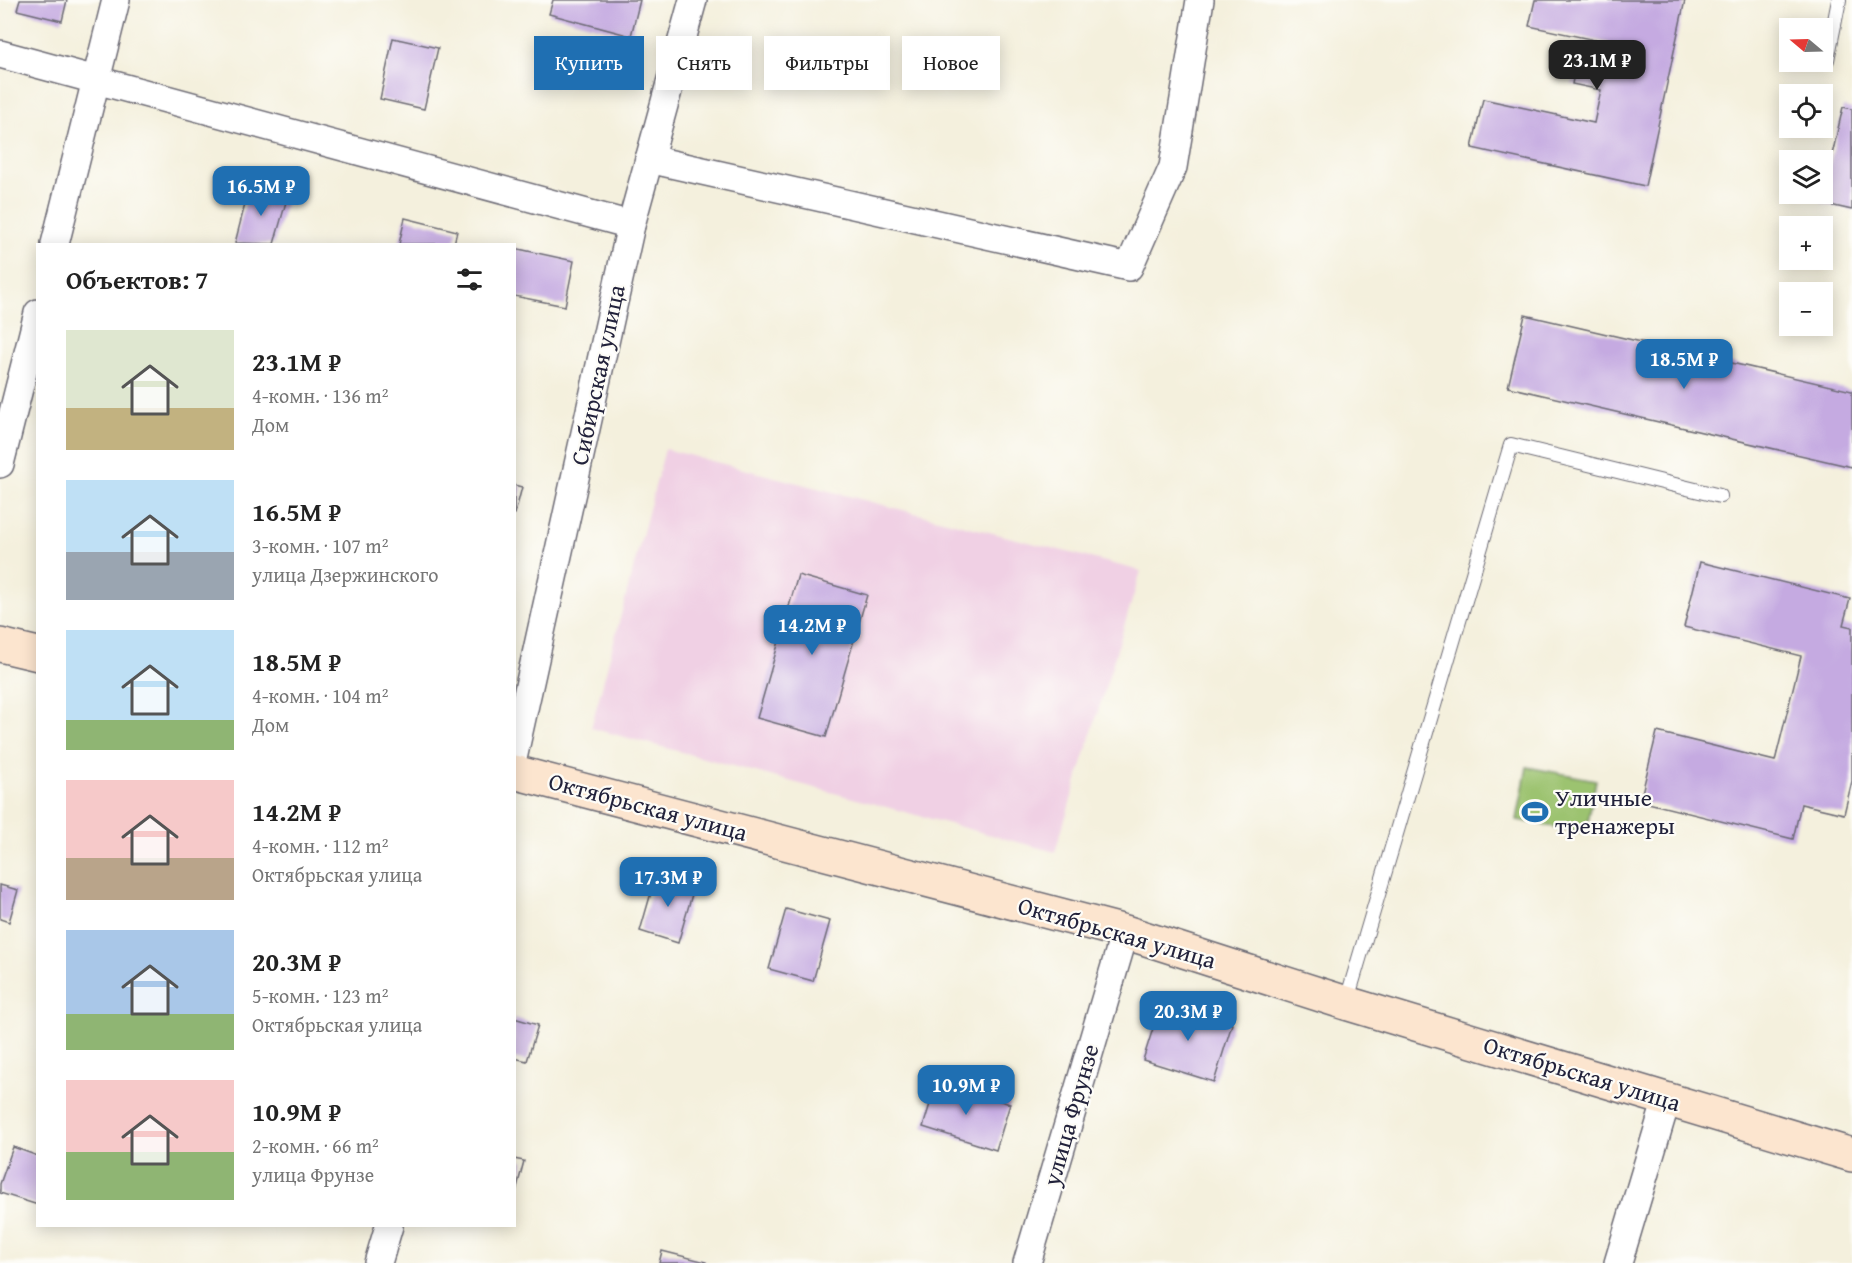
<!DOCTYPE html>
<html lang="ru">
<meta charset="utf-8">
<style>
body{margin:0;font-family:"Gentium Book Plus",serif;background:#f6f6f6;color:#222;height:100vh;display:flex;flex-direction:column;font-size:22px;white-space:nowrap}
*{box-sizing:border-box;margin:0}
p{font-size:20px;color:#767676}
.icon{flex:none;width:33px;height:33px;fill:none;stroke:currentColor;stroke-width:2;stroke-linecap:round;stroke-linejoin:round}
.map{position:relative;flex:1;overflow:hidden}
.side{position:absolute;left:36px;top:243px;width:480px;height:984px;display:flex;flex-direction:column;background:#fff;border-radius:0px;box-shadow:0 3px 15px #0003}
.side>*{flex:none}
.top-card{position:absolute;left:534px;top:36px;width:570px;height:54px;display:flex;gap:12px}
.needle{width:39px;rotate:289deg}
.buttons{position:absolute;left:1779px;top:18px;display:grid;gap:12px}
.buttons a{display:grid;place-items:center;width:54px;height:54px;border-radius:0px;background:#fff;box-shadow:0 3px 15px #0003;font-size:30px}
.price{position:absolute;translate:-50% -51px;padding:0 14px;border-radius:12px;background:#1f6fb2;color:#fff;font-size:20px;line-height:39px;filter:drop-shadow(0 2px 3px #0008)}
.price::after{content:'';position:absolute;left:50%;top:36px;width:18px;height:14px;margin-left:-9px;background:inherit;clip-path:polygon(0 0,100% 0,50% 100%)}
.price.active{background:#222;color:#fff}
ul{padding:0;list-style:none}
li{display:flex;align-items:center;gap:18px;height:150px;padding:0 30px}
li span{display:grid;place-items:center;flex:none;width:168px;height:120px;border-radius:0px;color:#555}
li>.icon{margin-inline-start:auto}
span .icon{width:72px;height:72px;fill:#fffc;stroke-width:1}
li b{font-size:26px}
h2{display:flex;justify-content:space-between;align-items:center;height:72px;padding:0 30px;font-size:26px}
.pill{padding:0 21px;border-radius:0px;background:#fff;box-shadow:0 3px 15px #0003;font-size:21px;line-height:54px}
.pill.active{background:#1f6fb2;color:#fff}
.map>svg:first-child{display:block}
</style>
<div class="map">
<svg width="1852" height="1263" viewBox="0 0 1852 1263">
<rect width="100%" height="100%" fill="#fdfcf7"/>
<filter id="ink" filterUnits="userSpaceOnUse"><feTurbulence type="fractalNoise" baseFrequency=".0167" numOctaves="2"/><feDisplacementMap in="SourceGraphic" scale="12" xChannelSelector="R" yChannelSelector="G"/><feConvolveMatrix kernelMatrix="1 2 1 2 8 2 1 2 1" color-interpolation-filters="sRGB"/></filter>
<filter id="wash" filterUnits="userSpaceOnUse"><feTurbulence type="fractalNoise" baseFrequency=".008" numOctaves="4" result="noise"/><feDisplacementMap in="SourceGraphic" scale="24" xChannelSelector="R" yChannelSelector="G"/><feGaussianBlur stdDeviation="1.35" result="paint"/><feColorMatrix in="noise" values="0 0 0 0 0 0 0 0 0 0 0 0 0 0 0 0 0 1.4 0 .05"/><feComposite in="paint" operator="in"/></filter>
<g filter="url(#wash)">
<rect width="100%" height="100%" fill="#f4f0dd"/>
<path fill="#f0d0e4" d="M665,449L1141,571L1055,852L591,728Z"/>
<path fill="#9cc36f" stroke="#5f7255" stroke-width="1.5" d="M1527,767L1596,780L1586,833L1517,820Z"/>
<g id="blocks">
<g fill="#c5aae1">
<path d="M20,0H67L62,21L17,10Z"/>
<path d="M553,0H640L631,36L549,14Z"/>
<path d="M1535,0H1685L1645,186L1472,148L1483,99L1594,123L1601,90L1572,84L1580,43L1608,49L1609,43L1529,26Z"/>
<path d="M393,38L438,48L424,109L380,99Z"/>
<path d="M1843,107L1852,109V210L1821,203Z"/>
<path d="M250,185L288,195L274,244L235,243Z"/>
<path d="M405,218L457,231L454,244H399Z"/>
<path d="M514,248L574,261L565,306L514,296Z"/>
<path d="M1525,315L1852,391V467L1508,387Z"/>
<path d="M514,485L522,487L515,514H514Z"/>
<path d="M1700,562L1850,599L1843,625L1852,627V781L1844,814L1801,804L1793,839L1640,801L1657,732L1775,761L1801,656L1684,627Z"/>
<path d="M798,575L867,595L826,737L757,718Z"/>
<path d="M657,872L695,884L678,943L640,931Z"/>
<path d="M0,885L18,890L9,922L0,919Z"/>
<path d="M786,909L830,921L813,981L769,969Z"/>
<path d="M1161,1003L1232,1024L1214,1082L1143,1060Z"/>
<path d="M514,1018L538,1025L527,1061L514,1058Z"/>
<path d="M937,1081L1010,1104L996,1150L923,1127Z"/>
<path d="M13,1147L38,1156V1205L0,1193V1184Z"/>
<path d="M514,1159L524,1161L515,1195H514Z"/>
<path d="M662,1251L706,1262V1263H659Z"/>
</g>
</g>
</g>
<g filter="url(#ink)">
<use href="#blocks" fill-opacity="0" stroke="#6c6a74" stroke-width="1.5"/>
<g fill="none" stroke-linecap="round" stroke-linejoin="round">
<g stroke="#6c6a74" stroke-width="16">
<g id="lane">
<path d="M1827,60L1839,0"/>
<path d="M1346,1003L1511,445L1720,496"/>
</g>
</g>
<g stroke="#6c6a74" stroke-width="30">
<g id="street">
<path d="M0,54L631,225"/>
<path d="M649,159L1129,267L1173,167L1200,0"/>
<path d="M55,244L116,0"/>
<path d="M0,464L38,313"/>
<path d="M514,754L631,225L693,0"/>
<path d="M378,1263L389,1226"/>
<path d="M1027,1263L1125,932"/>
<path d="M1618,1263L1667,1099"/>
</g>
</g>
<g stroke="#6c6a74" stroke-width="36">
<g id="secondary">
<path d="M0,645L38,654"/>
<path d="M514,772L1125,932L1346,1003L1852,1155"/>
</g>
</g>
<use href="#lane" stroke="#fff" stroke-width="14"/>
<use href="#street" stroke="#fff" stroke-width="27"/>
<use href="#secondary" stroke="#fce5cf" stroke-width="33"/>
</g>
</g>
<defs>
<g id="stadium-bare" transform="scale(2.07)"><path d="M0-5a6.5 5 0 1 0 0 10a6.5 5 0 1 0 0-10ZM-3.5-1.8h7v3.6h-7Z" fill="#1f6fb2" stroke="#fdfcf7" stroke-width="2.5" paint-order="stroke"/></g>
</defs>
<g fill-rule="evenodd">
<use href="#stadium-bare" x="1535" y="812"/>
</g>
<g text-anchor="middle" stroke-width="4.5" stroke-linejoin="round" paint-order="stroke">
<g font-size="24" fill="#22223b" stroke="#fdfcf7">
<text transform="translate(598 375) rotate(-78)" y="8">Сибирская улица</text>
<text transform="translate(648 807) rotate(15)" y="8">Октябрьская улица</text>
<text transform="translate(1117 933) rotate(16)" y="8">Октябрьская улица</text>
<text transform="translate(1582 1074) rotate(17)" y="8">Октябрьская улица</text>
<text transform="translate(1071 1115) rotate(-74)" y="8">улица Фрунзе</text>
</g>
<g font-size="24" fill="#22223b" stroke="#fdfcf7" text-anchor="start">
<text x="1555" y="806">Уличные<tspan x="1555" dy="28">тренажеры</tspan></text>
</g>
</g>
</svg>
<div class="buttons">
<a><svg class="needle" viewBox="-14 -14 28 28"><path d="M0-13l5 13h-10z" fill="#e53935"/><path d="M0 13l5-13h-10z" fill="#767676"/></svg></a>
<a><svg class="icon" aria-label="locate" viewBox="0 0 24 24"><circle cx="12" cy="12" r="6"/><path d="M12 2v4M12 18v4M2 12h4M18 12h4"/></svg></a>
<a><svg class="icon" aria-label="layers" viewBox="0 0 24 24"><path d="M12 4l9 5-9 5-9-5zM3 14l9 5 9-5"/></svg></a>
<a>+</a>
<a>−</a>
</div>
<b class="price active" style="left:1597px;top:91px">23.1M ₽</b>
<b class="price" style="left:261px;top:217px">16.5M ₽</b>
<b class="price" style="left:1684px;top:390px">18.5M ₽</b>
<b class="price" style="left:812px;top:656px">14.2M ₽</b>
<b class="price" style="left:668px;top:908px">17.3M ₽</b>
<b class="price" style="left:1188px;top:1042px">20.3M ₽</b>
<b class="price" style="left:966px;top:1116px">10.9M ₽</b>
<div class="top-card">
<a class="pill active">Купить</a>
<a class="pill">Снять</a>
<a class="pill">Фильтры</a>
<a class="pill">Новое</a>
</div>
<section class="side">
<h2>Объектов: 7<svg class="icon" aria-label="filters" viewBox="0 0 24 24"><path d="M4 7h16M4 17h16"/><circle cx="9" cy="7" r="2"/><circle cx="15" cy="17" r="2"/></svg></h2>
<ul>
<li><span style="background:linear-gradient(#dfe7d0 65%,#c2b280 0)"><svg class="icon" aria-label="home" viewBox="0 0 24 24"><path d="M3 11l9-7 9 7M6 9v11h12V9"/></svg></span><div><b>23.1M ₽</b><p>4-комн. · 136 m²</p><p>Дом</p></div></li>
<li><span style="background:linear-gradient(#bfe0f5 60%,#9aa5b1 0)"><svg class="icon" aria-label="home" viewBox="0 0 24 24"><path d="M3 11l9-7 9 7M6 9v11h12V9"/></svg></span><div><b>16.5M ₽</b><p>3-комн. · 107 m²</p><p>улица Дзержинского</p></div></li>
<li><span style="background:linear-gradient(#bfe0f5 75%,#8fb573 0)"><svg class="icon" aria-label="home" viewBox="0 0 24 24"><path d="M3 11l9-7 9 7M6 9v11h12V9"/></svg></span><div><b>18.5M ₽</b><p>4-комн. · 104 m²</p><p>Дом</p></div></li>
<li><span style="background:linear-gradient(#f6c9c9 65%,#b9a48a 0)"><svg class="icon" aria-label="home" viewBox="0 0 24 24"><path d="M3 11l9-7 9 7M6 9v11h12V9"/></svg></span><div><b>14.2M ₽</b><p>4-комн. · 112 m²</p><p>Октябрьская улица</p></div></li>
<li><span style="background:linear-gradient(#a9c7e8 70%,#8fb573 0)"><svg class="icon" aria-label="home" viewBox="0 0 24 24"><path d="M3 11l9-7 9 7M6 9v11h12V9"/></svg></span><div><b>20.3M ₽</b><p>5-комн. · 123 m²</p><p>Октябрьская улица</p></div></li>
<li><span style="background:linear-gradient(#f6c9c9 60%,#8fb573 0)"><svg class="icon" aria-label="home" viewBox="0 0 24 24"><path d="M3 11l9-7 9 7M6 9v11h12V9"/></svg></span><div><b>10.9M ₽</b><p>2-комн. · 66 m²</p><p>улица Фрунзе</p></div></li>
</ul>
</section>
</div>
